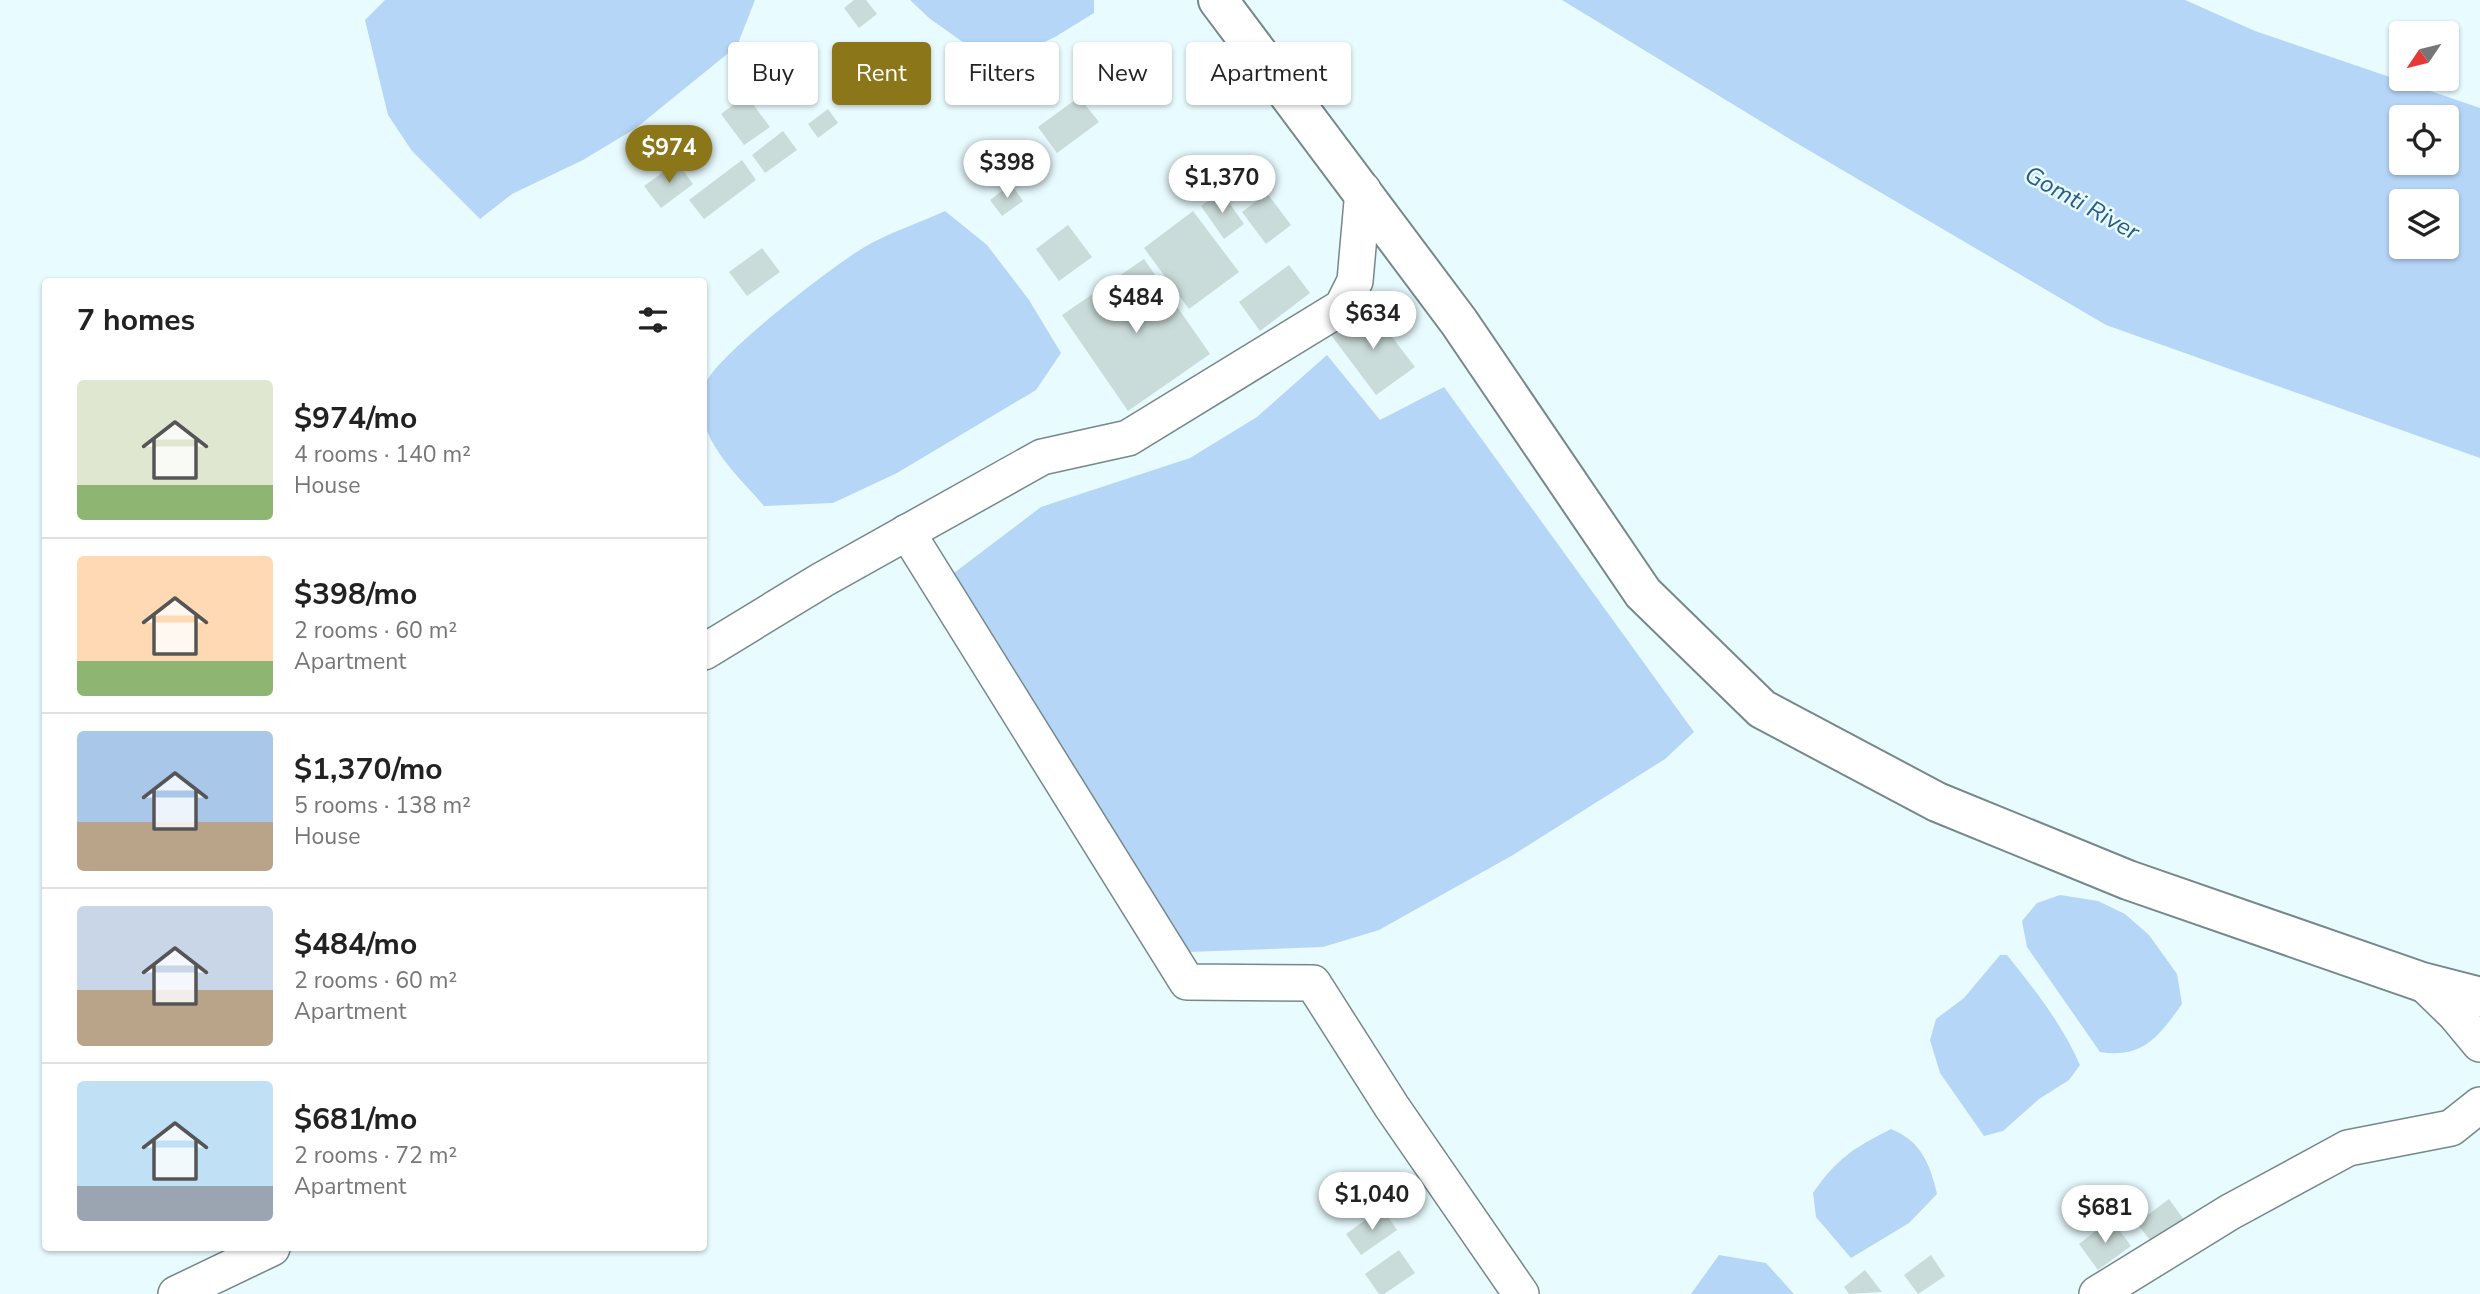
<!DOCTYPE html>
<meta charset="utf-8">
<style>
body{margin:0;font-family:"Nunito Sans",sans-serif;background:#f2f2f2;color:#222;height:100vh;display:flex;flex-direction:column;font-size:26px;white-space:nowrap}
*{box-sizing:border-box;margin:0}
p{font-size:23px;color:#767676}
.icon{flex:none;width:38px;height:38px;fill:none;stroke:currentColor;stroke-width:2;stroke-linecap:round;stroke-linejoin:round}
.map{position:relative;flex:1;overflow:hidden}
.panel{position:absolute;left:42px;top:278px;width:665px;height:973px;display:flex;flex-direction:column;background:#fff;border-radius:7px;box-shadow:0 2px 5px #0004}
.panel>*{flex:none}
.hud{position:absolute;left:728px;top:42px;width:665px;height:63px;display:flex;gap:14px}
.needle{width:46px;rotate:235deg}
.buttons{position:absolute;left:2389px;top:21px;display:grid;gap:14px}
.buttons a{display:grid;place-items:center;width:70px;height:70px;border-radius:7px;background:#fff;box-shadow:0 2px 5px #0004;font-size:35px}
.price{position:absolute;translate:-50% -60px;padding:0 16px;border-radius:24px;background:#fff;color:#222;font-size:23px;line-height:46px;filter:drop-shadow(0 2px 4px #0008)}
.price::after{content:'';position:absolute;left:50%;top:42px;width:21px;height:16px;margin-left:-10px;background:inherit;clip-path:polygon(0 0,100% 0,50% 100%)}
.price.current{background:#8b7619;color:#fff}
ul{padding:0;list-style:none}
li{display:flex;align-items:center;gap:21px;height:175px;padding:0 35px}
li+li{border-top:2px solid #e0e0e0}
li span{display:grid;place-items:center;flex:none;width:196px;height:140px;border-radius:7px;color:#555}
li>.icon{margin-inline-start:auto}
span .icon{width:84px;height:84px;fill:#fffc;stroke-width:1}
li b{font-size:30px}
h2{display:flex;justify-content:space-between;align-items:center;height:84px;padding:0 35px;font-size:30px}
.chip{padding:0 24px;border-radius:7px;background:#fff;box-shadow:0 2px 5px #0004;font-size:24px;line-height:63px}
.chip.current{background:#8b7619;color:#fff}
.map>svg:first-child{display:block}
</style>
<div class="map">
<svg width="2480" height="1294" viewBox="0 0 2480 1294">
<rect width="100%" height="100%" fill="#e8fbfe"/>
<g fill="#b6d6f8" fill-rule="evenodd">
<path d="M385,0H755L737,46L636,128L583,160L512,194L480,219L412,151L388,115L365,20Z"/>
<path d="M910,0H1094V13L1055,37L995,65L929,18Z"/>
<path d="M1562,0H2185L2255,31L2480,108V458L2106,325L1793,141ZM2401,117H2446V163H2401ZM2446,201V247H2401V201Z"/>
<path d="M945,211L987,245L1029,300L1061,353L1036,390L897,473L833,503L764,506C736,473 691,436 704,387C710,360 834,265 863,248C888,233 919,223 945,211Z"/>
<path d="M1327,355L1380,420L1444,387L1694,732L1665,759L1513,855L1379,930L1323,947L1188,952L954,573L1041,507L1190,458L1257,417Z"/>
<path d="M2060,895L2098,901L2125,914L2149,935L2177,974L2182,1004C2159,1036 2143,1059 2100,1052L2027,947L2022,921L2037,903Z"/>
<path d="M2000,955H2007C2035,990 2062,1024 2080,1065L2069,1080L2039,1099L2003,1131L1984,1136L1940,1073L1930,1040L1936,1019L1964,998Z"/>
<path d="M1891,1129C1921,1141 1930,1164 1937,1194L1909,1223L1851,1258L1816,1217L1813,1193C1837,1158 1854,1148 1891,1129Z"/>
<path d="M1719,1255L1766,1263L1794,1294H1691Z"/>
</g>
<g fill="#cadcd9">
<path d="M854,0H866L877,14L859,28L844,8Z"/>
<path d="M746,95L770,127L744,145L721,114Z"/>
<path d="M1079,97L1099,122L1057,153L1038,127Z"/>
<path d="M828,109L838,123L818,138L808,124Z"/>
<path d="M783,131L797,150L765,173L752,155Z"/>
<path d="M742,160L756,180L704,219L689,200Z"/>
<path d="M677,162L693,184L661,208L644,186Z"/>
<path d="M1011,184L1023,201L1002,216L990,200Z"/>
<path d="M1221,191L1244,224L1224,239L1201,206Z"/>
<path d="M1267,193L1291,225L1266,244L1242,212Z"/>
<path d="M1193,211L1239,272L1189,309L1144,248Z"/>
<path d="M1068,225L1092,257L1059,281L1036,249Z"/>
<path d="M762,248L780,272L747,296L729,272Z"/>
<path d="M1144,259L1210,354L1128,411L1062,315Z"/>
<path d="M1289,265L1310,293L1260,331L1239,302Z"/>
<path d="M1369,307L1415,367L1376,395L1331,335Z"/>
<path d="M2169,1199L2187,1224L2155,1247L2137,1223Z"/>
<path d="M1382,1208L1397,1230L1361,1255L1346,1234Z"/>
<path d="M2111,1219L2131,1246L2098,1270L2079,1244Z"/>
<path d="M1399,1250L1415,1273L1384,1294H1379L1365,1274Z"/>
<path d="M1931,1255L1945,1276L1918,1294L1904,1275Z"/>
<path d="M1865,1270L1882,1292L1849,1294L1844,1287Z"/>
</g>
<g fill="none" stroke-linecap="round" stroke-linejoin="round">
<g stroke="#76888a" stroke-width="38">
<g id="minor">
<path d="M907,532L1187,982L1313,983L1392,1107L1521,1294"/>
<path d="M704,652L822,580L1042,457L1128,438L1342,307L1355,281L1363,190"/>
<path d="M2422,982L2455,1014L2480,1044"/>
<path d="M176,1294L272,1248"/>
<path d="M2097,1294L2230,1212L2348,1148L2451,1128L2480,1105"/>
</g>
</g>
<g stroke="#76888a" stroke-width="42">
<path id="tertiary" d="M1218,0L1459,322L1643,593L1762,709L1937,802L2128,880L2422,982L2480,997"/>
</g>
<use href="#minor" stroke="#fff" stroke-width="35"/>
<use href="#tertiary" stroke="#fff" stroke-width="38"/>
</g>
<g text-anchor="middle" stroke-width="5" stroke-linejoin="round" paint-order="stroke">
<g font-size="24" font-style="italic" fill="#2c5a86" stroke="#e8fbfe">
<text transform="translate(2082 203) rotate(29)" y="8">Gomti River</text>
</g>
</g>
</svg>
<div class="buttons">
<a><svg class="needle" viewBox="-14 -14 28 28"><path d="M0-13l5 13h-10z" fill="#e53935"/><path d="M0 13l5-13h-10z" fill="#767676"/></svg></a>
<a><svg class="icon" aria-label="locate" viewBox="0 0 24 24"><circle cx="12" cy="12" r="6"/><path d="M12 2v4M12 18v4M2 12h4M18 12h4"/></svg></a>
<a><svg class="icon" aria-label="layers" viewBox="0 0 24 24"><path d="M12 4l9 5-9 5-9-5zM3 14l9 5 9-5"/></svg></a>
</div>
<b class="price current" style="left:669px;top:185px">$974</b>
<b class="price" style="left:1007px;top:200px">$398</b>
<b class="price" style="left:1222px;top:215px">$1,370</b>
<b class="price" style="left:1136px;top:335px">$484</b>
<b class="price" style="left:1373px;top:351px">$634</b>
<b class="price" style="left:1372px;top:1232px">$1,040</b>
<b class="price" style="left:2105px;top:1245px">$681</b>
<div class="hud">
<a class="chip">Buy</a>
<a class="chip current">Rent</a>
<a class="chip">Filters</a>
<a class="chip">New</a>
<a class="chip">Apartment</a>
</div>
<section class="panel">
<h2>7 homes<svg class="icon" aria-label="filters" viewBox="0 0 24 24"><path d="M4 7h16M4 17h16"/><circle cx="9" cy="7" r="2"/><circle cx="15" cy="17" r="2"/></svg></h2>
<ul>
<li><span style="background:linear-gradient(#dfe7d0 75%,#8fb573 0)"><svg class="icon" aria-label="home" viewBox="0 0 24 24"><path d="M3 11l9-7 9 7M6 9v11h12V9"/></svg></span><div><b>$974/mo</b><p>4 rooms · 140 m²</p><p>House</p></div></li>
<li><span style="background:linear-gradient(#ffd9b3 75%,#8fb573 0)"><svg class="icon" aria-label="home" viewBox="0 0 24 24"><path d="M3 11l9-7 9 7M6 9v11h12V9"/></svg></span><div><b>$398/mo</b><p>2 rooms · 60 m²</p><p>Apartment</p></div></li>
<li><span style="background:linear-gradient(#a9c7e8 65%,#b9a48a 0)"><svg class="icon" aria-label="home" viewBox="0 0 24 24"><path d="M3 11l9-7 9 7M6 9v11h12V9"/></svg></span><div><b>$1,370/mo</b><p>5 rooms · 138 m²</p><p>House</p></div></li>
<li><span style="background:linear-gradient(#c9d6e8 60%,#b9a48a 0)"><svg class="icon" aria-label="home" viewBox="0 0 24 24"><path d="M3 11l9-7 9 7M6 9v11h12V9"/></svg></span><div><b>$484/mo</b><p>2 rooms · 60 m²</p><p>Apartment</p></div></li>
<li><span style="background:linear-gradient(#bfe0f5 75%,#9aa5b1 0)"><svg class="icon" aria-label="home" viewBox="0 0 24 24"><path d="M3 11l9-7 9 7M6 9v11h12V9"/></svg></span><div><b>$681/mo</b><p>2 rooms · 72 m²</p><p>Apartment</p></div></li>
</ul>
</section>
</div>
